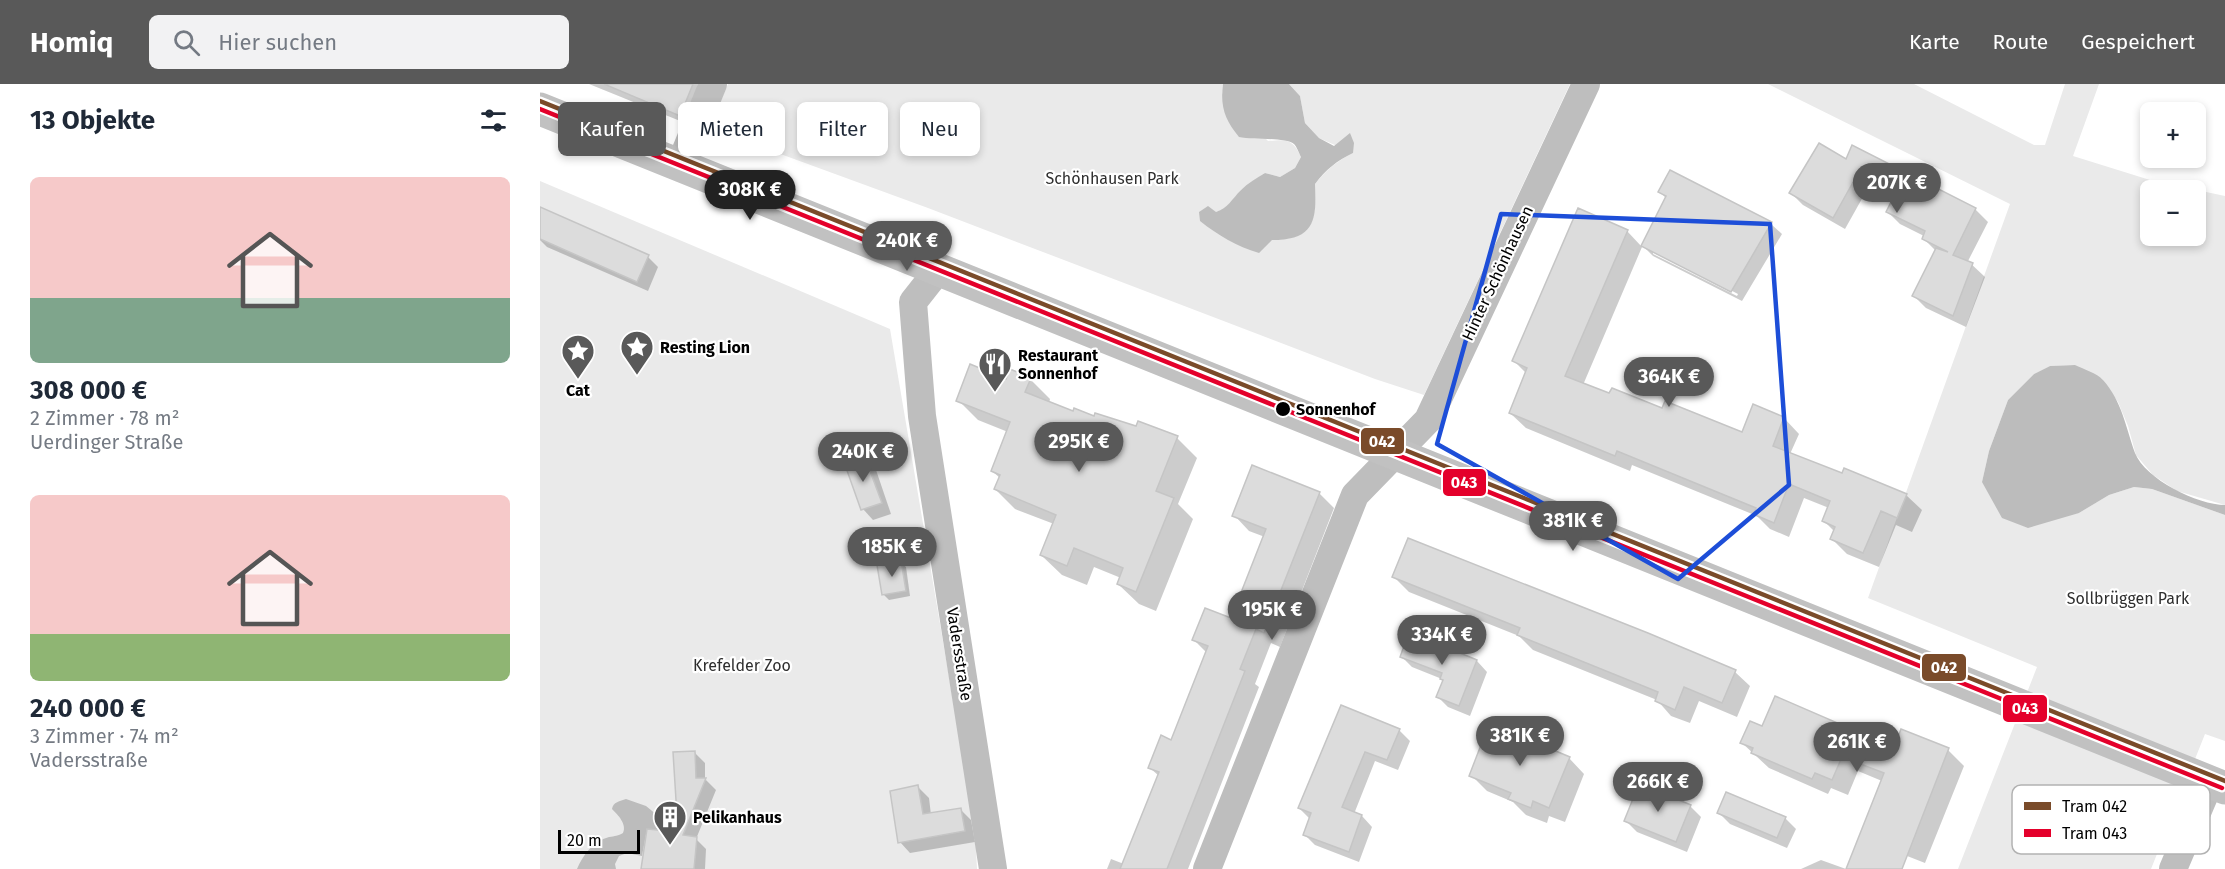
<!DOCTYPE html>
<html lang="de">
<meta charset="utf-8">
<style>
body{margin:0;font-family:"Fira Sans",sans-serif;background:#f2f2f3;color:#1f2937;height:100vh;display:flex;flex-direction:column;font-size:22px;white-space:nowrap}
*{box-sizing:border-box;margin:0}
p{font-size:20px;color:#747a83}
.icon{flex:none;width:33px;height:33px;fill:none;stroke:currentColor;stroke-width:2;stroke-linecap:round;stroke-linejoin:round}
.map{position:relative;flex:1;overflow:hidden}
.drawer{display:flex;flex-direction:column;background:#fff;width:540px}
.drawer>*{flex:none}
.top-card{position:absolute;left:18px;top:18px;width:570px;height:54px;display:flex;gap:12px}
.fabs{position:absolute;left:1600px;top:18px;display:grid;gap:12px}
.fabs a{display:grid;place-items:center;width:66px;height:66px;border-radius:9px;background:#fff;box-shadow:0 3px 9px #0003;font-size:30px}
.scale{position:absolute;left:18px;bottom:15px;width:82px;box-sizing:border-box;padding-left:6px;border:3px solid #000;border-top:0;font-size:16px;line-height:21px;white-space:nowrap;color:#000;-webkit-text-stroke:4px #fff;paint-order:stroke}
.price{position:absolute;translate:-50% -51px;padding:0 14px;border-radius:21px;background:#595959;color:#fff;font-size:20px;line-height:39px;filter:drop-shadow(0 2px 3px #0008)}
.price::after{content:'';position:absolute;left:50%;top:36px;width:18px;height:14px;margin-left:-9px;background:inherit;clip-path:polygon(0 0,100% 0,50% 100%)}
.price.active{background:#222;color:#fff}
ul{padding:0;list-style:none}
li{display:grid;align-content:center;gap:12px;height:318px;padding:0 30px}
li span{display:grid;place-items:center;height:186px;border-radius:9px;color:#555}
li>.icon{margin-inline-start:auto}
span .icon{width:108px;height:108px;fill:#fffc;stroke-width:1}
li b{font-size:26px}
h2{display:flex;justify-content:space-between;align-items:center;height:72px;padding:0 30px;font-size:26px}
.tag{padding:0 21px;border-radius:9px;background:#fff;box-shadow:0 3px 9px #0003;font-size:21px;line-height:54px}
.tag.active{background:#595959;color:#fff}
header{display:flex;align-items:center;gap:36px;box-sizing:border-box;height:84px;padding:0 30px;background:#595959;color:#fff}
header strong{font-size:28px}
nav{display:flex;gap:33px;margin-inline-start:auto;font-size:21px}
.search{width:420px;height:54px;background:#f2f2f3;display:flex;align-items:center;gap:15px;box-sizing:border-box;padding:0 21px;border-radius:9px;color:#747a83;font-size:22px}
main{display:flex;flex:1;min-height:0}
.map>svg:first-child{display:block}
</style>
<header>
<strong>Homiq</strong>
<div class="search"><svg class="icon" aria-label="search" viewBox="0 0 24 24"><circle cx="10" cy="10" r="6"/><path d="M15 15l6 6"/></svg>Hier suchen</div>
<nav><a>Karte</a><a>Route</a><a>Gespeichert</a></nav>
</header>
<main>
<section class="drawer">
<h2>13 Objekte<svg class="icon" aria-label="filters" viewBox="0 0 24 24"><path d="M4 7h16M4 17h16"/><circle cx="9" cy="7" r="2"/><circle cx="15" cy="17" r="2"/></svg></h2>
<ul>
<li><span style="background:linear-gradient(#f6c9c9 65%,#7fa58c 0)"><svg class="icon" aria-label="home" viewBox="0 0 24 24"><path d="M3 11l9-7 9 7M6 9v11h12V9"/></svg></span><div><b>308 000 €</b><p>2 Zimmer · 78 m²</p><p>Uerdinger Straße</p></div></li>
<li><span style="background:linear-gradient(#f6c9c9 75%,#8fb573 0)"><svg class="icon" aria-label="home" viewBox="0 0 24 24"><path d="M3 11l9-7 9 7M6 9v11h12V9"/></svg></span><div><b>240 000 €</b><p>3 Zimmer · 74 m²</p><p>Vadersstraße</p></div></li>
</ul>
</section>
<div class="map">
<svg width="1685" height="785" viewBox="0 0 1685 785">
<rect width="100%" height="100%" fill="#fff"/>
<g fill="#eaeaea" fill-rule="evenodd">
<path d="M188,0H683L682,9L728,57C747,55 753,55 761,73L755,84L740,93L725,89L701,106L685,125L676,128H659L732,156C773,156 777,136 775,100C786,86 797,77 813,69L779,54L765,39L760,12L749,0H1030L884,311L835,295L388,124L169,44Z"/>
<path d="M1228,0H1374L1494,61H1505L1525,0H1559L1533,72L1610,96L1685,112V421L1637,407L1613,391L1596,371L1588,342L1578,318L1562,295L1534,281L1510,282L1494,290L1468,316L1449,367L1442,398L1539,429L1569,411L1594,403L1612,405L1685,431V657L1665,650L1611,785H1418L1497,583L1328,514L1470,120ZM1611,106H1656V152H1611Z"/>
<path d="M0,97L350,245L435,746L437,785H0Z"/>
</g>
<g fill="#bcbcbc">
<path d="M683,0H749L760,12L765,39L779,54L794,62L810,49L814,59L813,69C797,77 786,85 775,100C777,137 774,156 732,156L719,169C696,162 679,152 660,137L659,128L668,122L676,128C688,124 692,115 701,106C708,99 717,94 725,89L740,93L755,84L761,73C759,69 757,63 754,60C745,53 713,56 699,53C685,36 680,23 683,0Z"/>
<path d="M1535,281C1543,285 1557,289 1563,296C1582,317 1586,344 1595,369C1605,395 1658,421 1685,421V431L1612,405L1594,403L1569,411L1539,429L1488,444L1462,434L1442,398L1449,367L1468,316L1494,290L1510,282Z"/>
<path d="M86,715L106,722L128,740L126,747L107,745L102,772L87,769L79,772L75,780L76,785H37C43,771 53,757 69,753C75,752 78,752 83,749C87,740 78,731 72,725C73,718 80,717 86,715Z"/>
</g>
<g fill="#0003" fill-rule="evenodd">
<path d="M49,0H158L150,41Z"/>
<path d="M1307,78L1435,125L1448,138L1428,177L1445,193L1426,243L1386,224L1374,212L1396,167L1383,154L1384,152L1360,140L1348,128L1353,118L1328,104L1305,145L1263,121L1251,109Z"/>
<path d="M1130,88L1231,140L1242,150L1202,217L1113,172L1103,162L1127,115L1120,108ZM1113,166L1198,210L1197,212L1113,170Z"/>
<path d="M0,145L108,173L118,183L108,207L7,163L0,156Z"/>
<path d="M1087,147L1102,163L1043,301L1202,350L1214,322L1244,334L1259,350L1250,370L1303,391L1366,411L1382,426L1372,448L1356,441L1339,483L1307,470L1292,455L1295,448L1284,437L1289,424L1264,414L1249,453L1230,445L1217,432L1092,381L1090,387L986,344L970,329L986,289L974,277Z"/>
<path d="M490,295L510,315L509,319L533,329L637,354L657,374L638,420L653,435L616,527L599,520L578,500L581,494L554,483L547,501L522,491L501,471L514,440L475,425L455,405L460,394L452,387L468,348L438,336L418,316L467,297Z"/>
<path d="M324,372L335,383L351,430L333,436L323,425Z"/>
<path d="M779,409L794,424L740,563L731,559L715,600L719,603L648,785H567L571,775L584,780L619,692L610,684L632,658L667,569L654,556L692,536L725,453L709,447L694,431Z"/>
<path d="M360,478L366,483L370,512L349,516L344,511Z"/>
<path d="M854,493L1195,588L1210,602L1197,633L1159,617L1150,639L1131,632L1117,616L993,566L979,552L869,508Z"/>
<path d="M870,550L937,577L947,588L930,632L908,623L898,613L904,597L902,595L872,583L861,572Z"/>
<path d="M802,623L859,646L870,657L858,686L835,677L814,730L822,732L832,743L819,778L775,761L765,751L770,735L759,724Z"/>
<path d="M1223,644L1359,655L1408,666L1424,682L1385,779L1339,761L1342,697L1318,687L1308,711L1291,704L1288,710L1229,684L1202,659Z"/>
<path d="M995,653L1008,665L1029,674L1044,690L1025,738L1009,732L1007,739L986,731L973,718L947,707L931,691Z"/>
<path d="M154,668L165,679V695L176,706L156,755L166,765L165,785H103L139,750Z"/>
<path d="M378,703L389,714L391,731L420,725L431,736L435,758L370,769L360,758Z"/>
<path d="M1150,722L1161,733L1147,768L1097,748L1086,737Z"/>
<path d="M1179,729L1245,734L1256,745L1247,764L1190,740Z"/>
<path d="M1281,776L1306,785H1261Z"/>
</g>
<g fill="#dcdcdc" stroke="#c5c5c5" stroke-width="1.5">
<path d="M64,0H153L140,32Z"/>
<path d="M1279,59L1306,75L1312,61L1436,124L1413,171L1433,179L1413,232L1372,212L1396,164L1408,168L1382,155L1385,147L1346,128L1353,114L1316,93L1293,134L1249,109Z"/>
<path d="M1130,86L1232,138L1191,208L1101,162L1126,112L1118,108Z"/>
<path d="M0,123L109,171L97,198L0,155Z"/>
<path d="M1038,124L1088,146L1025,292L1069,309L1072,304L1122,324L1125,317L1202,348L1213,320L1244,333L1233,362L1302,389L1304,384L1367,410L1357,434L1341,427L1323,469L1290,455L1295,443L1282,437L1290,417L1249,400L1234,439L1213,430L1216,424L1077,367L1075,372L969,329L987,284L972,277Z"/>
<path d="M430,280L466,295L470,285L491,294L485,308L533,327L534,324L554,332L555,329L596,342L598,337L638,352L616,407L634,414L596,508L577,500L583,484L534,464L527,482L500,471L516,431L454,405L460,391L451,387L470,338L416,317Z"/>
<path d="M324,371L342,419L321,426L304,378Z"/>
<path d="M712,381L780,408L724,549L716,545L700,585L705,587L627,785H580L619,688L608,684L621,651L631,656L668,562L652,556L665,524L691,534L726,445L692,432Z"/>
<path d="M868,454L1108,549L1196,586L1182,619L1144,603L1135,626L1115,617L1118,608L977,551L980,544L852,493Z"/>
<path d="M361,477L366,507L342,511L337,481Z"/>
<path d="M869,548L937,576L919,622L896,613L903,596L900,595L902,589L860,573Z"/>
<path d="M1235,612L1325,651L1328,642L1358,653L1361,645L1409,664L1362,785H1306L1344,689L1302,673L1292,696L1275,689L1272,695L1211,669L1213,664L1200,659L1210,637L1222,642Z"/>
<path d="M801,621L860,645L847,676L825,668L802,723L822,731L809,768L763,751L771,729L758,724Z"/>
<path d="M972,642L996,652L994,658L1030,673L1009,724L993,717L991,724L968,715L971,709L929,692L946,648L966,657Z"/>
<path d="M155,667L156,694H166L143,751L157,753L154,785H101L107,745L138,748L133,668Z"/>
<path d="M1099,700L1151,721L1136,758L1084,737Z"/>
<path d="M378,701L383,730L421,724L425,747L358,759L350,707Z"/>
<path d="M1186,708L1246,733L1237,754L1177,729Z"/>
</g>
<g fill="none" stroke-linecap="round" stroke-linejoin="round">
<g stroke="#bebebe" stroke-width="28">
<path d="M140,81L173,0"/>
<path d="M399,185L373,218L382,332L453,785"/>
<path d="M667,785L815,411L888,336L1046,0"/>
<path d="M1633,785L1670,698"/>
</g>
<path stroke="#c1c1c1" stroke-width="33" d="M0,25L1685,704"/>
<g stroke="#fff" stroke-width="9">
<path id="tram-1" d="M0,17L1685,697"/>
</g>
<g stroke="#fff" stroke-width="9">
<path id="tram-2" d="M0,25L1682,704"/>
</g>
<use href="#tram-1" stroke="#7a4b2a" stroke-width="4.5"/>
<use href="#tram-2" stroke="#e4002b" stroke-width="4.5"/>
</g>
<path fill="none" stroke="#1d4ed8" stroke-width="4.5" stroke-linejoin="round" d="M961,130L1230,140L1249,401L1138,495L897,360Z"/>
<defs>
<g id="sight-pin" transform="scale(1.725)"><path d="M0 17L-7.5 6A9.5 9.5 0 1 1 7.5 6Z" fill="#595959" stroke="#fff"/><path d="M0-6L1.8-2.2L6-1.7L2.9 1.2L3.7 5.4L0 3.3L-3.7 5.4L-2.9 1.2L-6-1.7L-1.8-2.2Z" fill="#fff"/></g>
<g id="restaurant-pin" transform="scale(1.725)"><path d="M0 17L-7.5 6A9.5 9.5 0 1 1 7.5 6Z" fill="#595959" stroke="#fff"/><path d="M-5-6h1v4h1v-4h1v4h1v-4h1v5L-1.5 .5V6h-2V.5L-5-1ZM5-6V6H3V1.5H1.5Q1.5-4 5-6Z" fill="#fff"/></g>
<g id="building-pin" transform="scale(1.725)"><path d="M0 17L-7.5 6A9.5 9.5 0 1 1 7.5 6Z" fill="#595959" stroke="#fff"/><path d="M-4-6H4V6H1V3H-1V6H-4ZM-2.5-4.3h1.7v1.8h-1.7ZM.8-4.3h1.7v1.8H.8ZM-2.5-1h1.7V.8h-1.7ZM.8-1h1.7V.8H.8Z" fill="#fff"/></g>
</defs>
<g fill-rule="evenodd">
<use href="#sight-pin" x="97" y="263"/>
<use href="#sight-pin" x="38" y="267"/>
<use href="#restaurant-pin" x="455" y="280"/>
<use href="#building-pin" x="130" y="733"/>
</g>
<circle fill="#000" stroke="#fff" stroke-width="2" cx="743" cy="325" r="8"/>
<g text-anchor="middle" stroke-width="4.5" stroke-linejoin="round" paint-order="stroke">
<g font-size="16" fill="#2f2f2f" stroke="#fff">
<text x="572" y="100">Schönhausen Park</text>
<text x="1588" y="520">Sollbrüggen Park</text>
<text x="202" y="587">Krefelder Zoo</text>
</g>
<g font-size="16" fill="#000" stroke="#fff">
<text transform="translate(957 189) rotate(-65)" y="6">Hinter Schönhausen</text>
<text transform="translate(420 570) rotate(81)" y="6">Vadersstraße</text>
</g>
<g font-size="16" font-weight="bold" fill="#000" stroke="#fff" text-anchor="start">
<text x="120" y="269">Resting Lion</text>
<text x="478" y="277">Restaurant<tspan x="478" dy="18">Sonnenhof</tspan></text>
<text x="38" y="312" text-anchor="middle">Cat</text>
<text x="153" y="739">Pelikanhaus</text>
</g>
<g font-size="16" font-weight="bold" fill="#000" stroke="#fff" text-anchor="start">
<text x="756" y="331">Sonnenhof</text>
</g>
</g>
<rect x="1472" y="701" width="198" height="69" rx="9" fill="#fff" stroke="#b2b2b2" stroke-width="1.5"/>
<rect x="1484" y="718" width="27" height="8" fill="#7a4b2a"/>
<rect x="1484" y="745" width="27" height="8" fill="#e4002b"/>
<g font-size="16" fill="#000">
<text x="1522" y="728">Tram 042</text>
<text x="1522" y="755">Tram 043</text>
</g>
<g stroke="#fff" stroke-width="2">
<rect x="820" y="343" width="45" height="28" rx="6" fill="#7a4b2a"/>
<rect x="902" y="384" width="45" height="29" rx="6" fill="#e4002b"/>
<rect x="1381" y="569" width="46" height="29" rx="6" fill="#7a4b2a"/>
<rect x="1462" y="610" width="46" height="29" rx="6" fill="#e4002b"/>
</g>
<g font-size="16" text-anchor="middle" font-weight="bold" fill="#fff">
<text x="842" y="363">042</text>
<text x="924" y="404">043</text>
<text x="1404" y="589">042</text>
<text x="1485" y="630">043</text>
</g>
</svg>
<div class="fabs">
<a>+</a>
<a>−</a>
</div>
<div class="scale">20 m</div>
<b class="price" style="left:1357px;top:130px">207K €</b>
<b class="price active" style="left:210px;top:137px">308K €</b>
<b class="price" style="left:367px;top:188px">240K €</b>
<b class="price" style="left:1129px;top:324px">364K €</b>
<b class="price" style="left:539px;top:389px">295K €</b>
<b class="price" style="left:323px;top:399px">240K €</b>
<b class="price" style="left:1033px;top:468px">381K €</b>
<b class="price" style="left:352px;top:494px">185K €</b>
<b class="price" style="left:732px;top:557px">195K €</b>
<b class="price" style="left:902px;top:582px">334K €</b>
<b class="price" style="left:980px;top:683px">381K €</b>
<b class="price" style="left:1317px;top:689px">261K €</b>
<b class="price" style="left:1118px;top:729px">266K €</b>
<div class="top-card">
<a class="tag active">Kaufen</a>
<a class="tag">Mieten</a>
<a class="tag">Filter</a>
<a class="tag">Neu</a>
</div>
</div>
</main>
